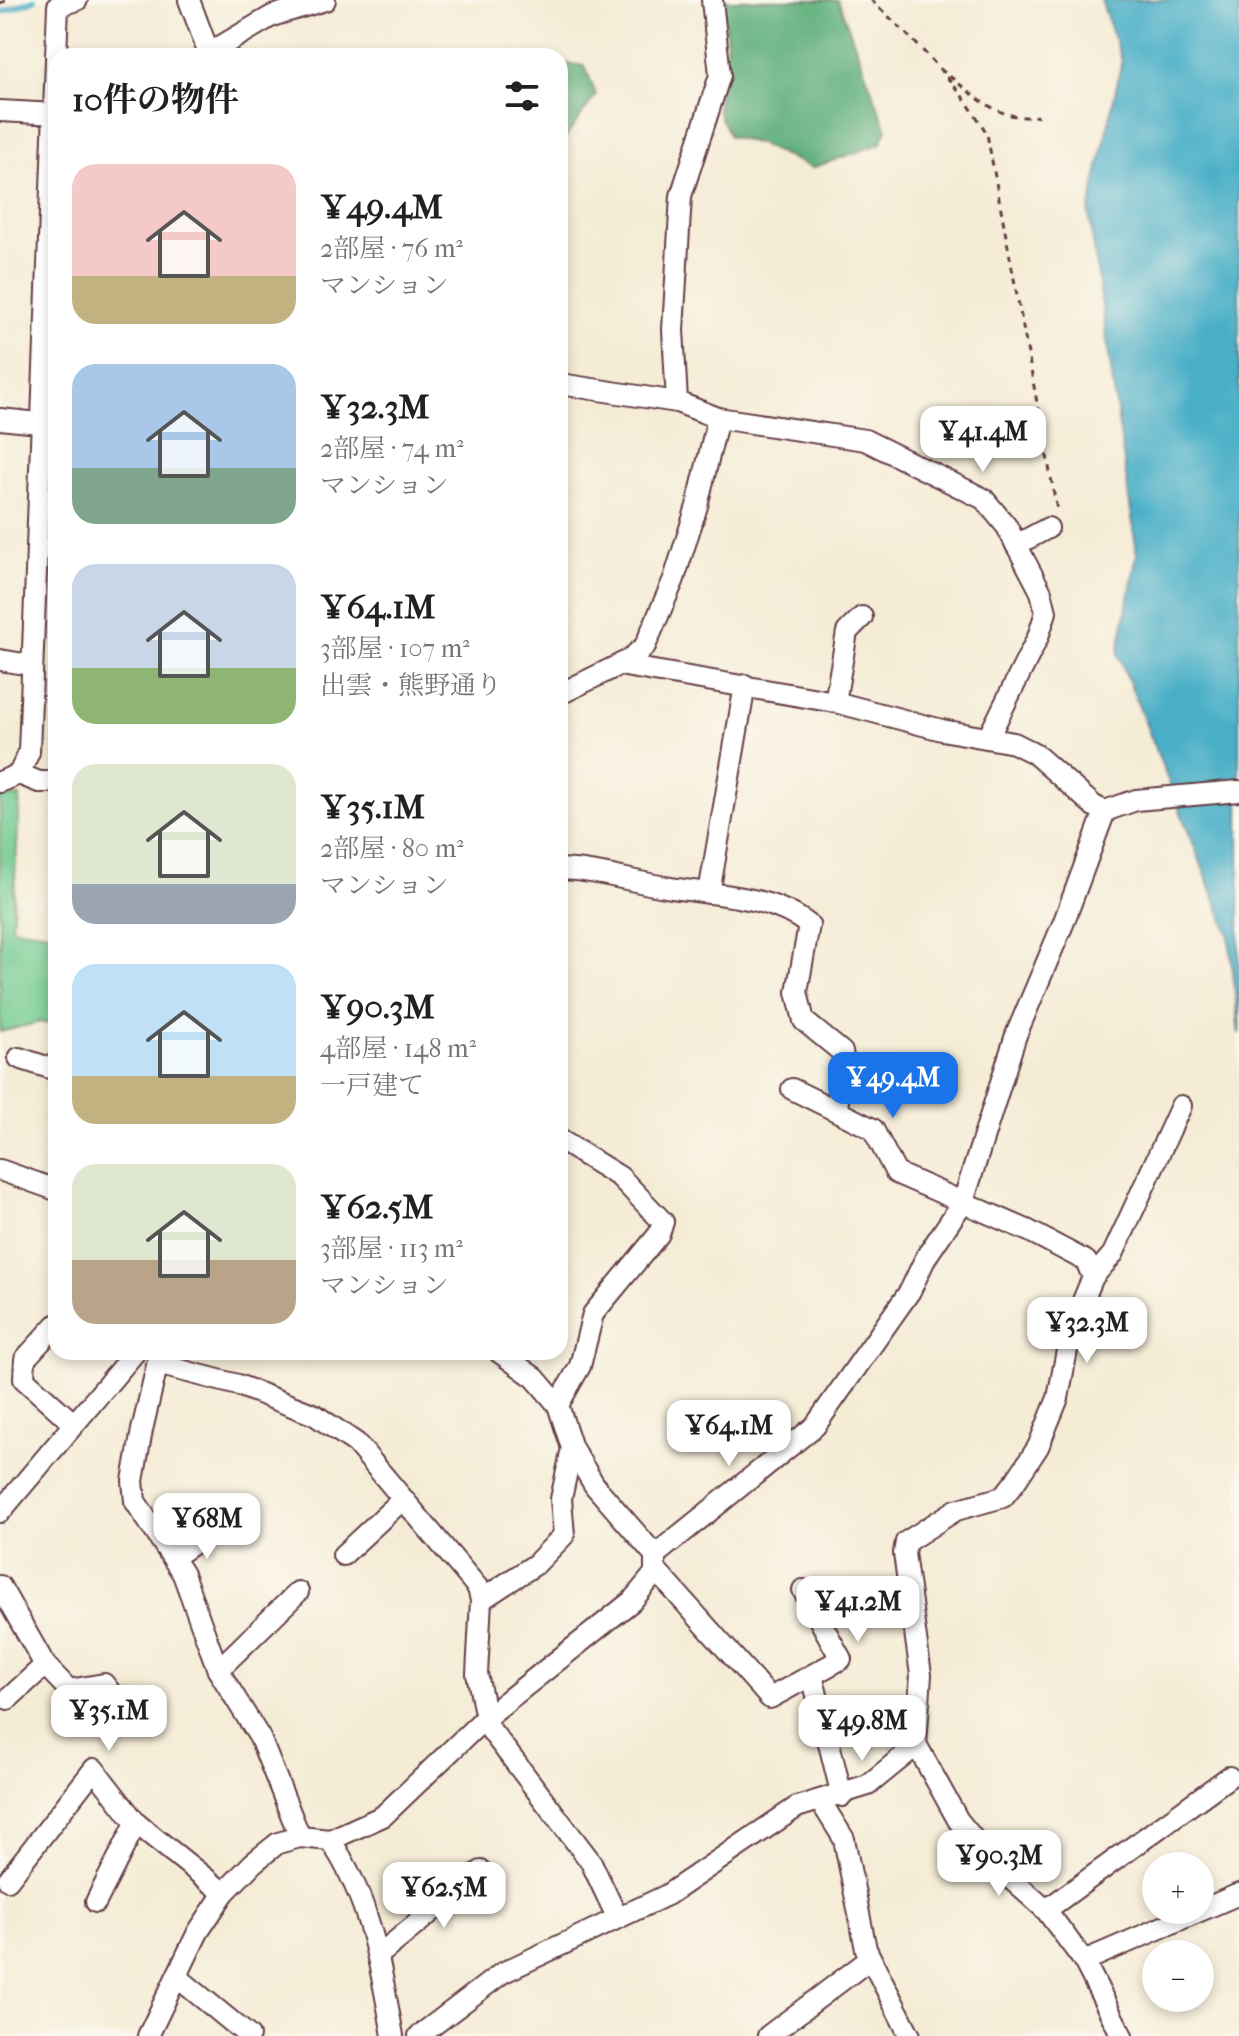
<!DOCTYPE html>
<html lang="ja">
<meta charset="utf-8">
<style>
body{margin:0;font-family:"IM FELL French Canon","Noto Serif JP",serif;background:#f2f2f2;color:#202124;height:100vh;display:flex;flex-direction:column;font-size:30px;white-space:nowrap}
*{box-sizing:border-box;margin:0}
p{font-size:26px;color:#757577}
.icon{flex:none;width:44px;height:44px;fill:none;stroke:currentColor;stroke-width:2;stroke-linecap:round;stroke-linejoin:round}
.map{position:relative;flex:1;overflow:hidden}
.drawer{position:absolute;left:48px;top:48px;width:520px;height:1312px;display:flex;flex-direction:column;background:#fff;border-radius:24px;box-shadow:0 4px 12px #0003}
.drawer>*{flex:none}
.buttons{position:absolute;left:1142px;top:1852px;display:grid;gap:16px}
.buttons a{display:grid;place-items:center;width:72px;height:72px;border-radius:50%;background:#fff;box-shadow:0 4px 12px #0003;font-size:40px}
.price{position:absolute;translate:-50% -68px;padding:0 18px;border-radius:16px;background:#fff;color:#222;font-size:26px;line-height:52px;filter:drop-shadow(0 2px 4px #0008)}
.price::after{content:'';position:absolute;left:50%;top:48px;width:24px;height:18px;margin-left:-12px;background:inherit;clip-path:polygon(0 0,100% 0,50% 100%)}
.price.on{background:#1a73e8;color:#fff}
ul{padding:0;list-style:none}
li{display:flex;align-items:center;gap:24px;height:200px;padding:0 24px}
li span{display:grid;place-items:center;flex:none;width:224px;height:160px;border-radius:24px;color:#555}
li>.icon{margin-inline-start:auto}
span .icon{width:96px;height:96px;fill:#fffc;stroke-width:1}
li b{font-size:34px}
h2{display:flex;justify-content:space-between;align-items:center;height:96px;padding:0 24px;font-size:34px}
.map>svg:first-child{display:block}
</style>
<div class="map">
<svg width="1239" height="2036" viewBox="0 0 1239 2036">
<rect width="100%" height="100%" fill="#fbf7ec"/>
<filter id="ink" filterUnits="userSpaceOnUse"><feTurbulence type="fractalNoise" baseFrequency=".0125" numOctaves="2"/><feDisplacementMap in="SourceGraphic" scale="16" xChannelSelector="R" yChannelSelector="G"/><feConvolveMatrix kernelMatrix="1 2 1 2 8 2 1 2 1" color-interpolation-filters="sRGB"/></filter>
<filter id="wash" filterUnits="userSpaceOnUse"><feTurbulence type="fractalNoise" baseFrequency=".006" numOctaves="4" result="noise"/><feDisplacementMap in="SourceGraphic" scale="32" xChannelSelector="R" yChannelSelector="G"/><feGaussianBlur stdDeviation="1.8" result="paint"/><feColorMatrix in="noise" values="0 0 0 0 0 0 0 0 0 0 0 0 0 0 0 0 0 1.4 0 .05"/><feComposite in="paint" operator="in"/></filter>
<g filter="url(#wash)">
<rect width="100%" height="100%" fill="#f5ecd6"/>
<path fill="#74cb91" stroke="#5f755e" stroke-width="2" d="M20,796L12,928L56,934V1025L40,1022L0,1032V797Z"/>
<g fill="#5faf7b" stroke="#546753" stroke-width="2">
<path d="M722,0H838L887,130L880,144L812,168L759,144L729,136L717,109L727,43Z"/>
<path d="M560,63L585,66L596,95L563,141L560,161Z"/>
</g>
<path fill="#48afc7" stroke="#496779" stroke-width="2" d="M1101,0H1239V1034L1229,934L1118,654L1137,554L1089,213L1122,61Z"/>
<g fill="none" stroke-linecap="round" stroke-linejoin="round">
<path stroke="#48afc7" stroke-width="6" d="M0,13L34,0"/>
</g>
</g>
<g filter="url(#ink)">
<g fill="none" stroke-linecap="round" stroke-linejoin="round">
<g stroke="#643e45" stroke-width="24">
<g id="minor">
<path d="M189,0L210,56"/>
<path d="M56,56L58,6L77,0"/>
<path d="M204,56L272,16L325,0"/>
<path d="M0,111L56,114"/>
<path d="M560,384L677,402L718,418L865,440L984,499L1007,527L1041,592L1046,612L1038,637L988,738"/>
<path d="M677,402L673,330L681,196L720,75L712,0"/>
<path d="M0,419L39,423"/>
<path d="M1016,545L1048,528"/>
<path d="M0,660L30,665"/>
<path d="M619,665L835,702L942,730L1014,743L1034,753L1094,806L1105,811L1136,800L1239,791"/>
<path d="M560,694L629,660L645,646L674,579L697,506L718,418"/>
<path d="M835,702L847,632L862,617"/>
<path d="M19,774L39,782H56"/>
<path d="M0,782L19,774L29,752L56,60"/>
<path d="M560,869C596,870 630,881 665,887C712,895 770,894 809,925L797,992L804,1021L842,1052L845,1067L836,1110"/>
<path d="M709,893L745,685"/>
<path d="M19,1058L56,1070"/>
<path d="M0,1170L56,1190"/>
<path d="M1093,1277L1113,1254L1181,1106"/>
<path d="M56,1325L25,1359L24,1379L74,1424"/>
<path d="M499,1352L535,1378L558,1405L572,1448L595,1486L655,1555"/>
<path d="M160,1353L142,1430L133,1481L135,1501L183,1574L218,1670L260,1738L300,1837"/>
<path d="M157,1364L238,1385L315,1415L356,1443L478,1588L481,1600L477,1674L486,1718"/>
<path d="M558,1405L580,1366L593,1314L659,1234L663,1222L620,1177L560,1140"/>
<path d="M0,1512L135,1352"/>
<path d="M343,1555L403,1499"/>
<path d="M655,1555L815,1426L910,1291L926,1257L963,1202L1016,1035L1063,924L1105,811"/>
<path d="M173,1557L216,1528"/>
<path d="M656,1570L770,1698L812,1675L842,1796"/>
<path d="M0,1586L45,1665L69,1690L104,1684L124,1711"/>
<path d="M803,1590L841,1659L812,1675"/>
<path d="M481,1600L536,1564L564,1535L561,1499L572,1448"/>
<path d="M218,1670L298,1592"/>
<path d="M8,1699L45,1665"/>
<path d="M483,1720L591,1862L617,1917"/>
<path d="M916,1744L958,1820L994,1864L1046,1910L1084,1961L1122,2036"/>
<path d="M821,1802L844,1839L866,1949L910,2036"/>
<path d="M330,1840C370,1898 381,1967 393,2036"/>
<path d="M8,1880L94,1769L136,1823L224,1893"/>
<path d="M96,1902L136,1823"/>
<path d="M1046,1910L1229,1777"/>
<path d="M379,1955L481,1871"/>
<path d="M1084,1961L1239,1894"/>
<path d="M177,1977L249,2036"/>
<path d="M148,2036L198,1932L224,1893L253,1863L278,1843L300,1837L330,1840L383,1816L483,1720L632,1601L655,1573V1555"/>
<path d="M419,2036L502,1973L667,1895L797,1807L868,1785L906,1754L916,1744L921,1675L904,1553L906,1542L956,1510L1003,1497L1015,1482L1038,1447L1058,1398L1071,1329L1093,1277L1086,1261L1029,1231L896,1173L873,1129L792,1089"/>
<path d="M768,2036L870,1959"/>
</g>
</g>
<g stroke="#643e45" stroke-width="3" stroke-dasharray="6 6" stroke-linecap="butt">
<path d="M871,0C912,38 960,85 987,134L1057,510"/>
<path d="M0,3L8,0"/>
<path d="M940,69C972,92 997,123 1038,116"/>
</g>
<use href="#minor" stroke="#fff" stroke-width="20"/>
</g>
</g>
</svg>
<div class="buttons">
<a>+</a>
<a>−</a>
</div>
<b class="price" style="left:983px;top:474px">¥41.4M</b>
<b class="price on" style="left:893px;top:1120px">¥49.4M</b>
<b class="price" style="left:1087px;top:1365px">¥32.3M</b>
<b class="price" style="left:729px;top:1468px">¥64.1M</b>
<b class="price" style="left:207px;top:1561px">¥68M</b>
<b class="price" style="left:858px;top:1644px">¥41.2M</b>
<b class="price" style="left:109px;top:1753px">¥35.1M</b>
<b class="price" style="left:862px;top:1763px">¥49.8M</b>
<b class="price" style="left:999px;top:1898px">¥90.3M</b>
<b class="price" style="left:444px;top:1930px">¥62.5M</b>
<section class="drawer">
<h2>10件の物件<svg class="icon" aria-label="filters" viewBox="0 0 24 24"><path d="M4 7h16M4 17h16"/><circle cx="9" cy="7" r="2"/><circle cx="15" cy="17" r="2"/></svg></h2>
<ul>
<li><span style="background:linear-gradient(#f6c9c9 70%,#c2b280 0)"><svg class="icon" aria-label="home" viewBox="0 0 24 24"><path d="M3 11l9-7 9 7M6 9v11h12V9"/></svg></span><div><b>¥49.4M</b><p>2部屋 · 76 m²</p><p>マンション</p></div></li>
<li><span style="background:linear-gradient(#a9c7e8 65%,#7fa58c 0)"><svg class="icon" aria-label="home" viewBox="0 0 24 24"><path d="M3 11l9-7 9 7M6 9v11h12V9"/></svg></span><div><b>¥32.3M</b><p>2部屋 · 74 m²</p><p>マンション</p></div></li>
<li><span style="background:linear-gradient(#c9d6e8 65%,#8fb573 0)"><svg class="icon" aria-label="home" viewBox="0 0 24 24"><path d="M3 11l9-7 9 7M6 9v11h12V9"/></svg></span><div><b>¥64.1M</b><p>3部屋 · 107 m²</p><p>出雲・熊野通り</p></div></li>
<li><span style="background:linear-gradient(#dfe7d0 75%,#9aa5b1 0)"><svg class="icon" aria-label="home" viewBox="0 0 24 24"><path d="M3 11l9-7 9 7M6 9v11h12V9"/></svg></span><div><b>¥35.1M</b><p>2部屋 · 80 m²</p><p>マンション</p></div></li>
<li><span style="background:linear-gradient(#bfe0f5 70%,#c2b280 0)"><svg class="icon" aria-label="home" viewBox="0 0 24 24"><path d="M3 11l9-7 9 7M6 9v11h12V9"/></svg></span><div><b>¥90.3M</b><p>4部屋 · 148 m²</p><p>一戸建て</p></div></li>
<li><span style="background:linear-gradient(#dfe7d0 60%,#b9a48a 0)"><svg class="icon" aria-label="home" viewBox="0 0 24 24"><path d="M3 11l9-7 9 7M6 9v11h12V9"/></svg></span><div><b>¥62.5M</b><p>3部屋 · 113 m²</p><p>マンション</p></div></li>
</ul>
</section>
</div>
